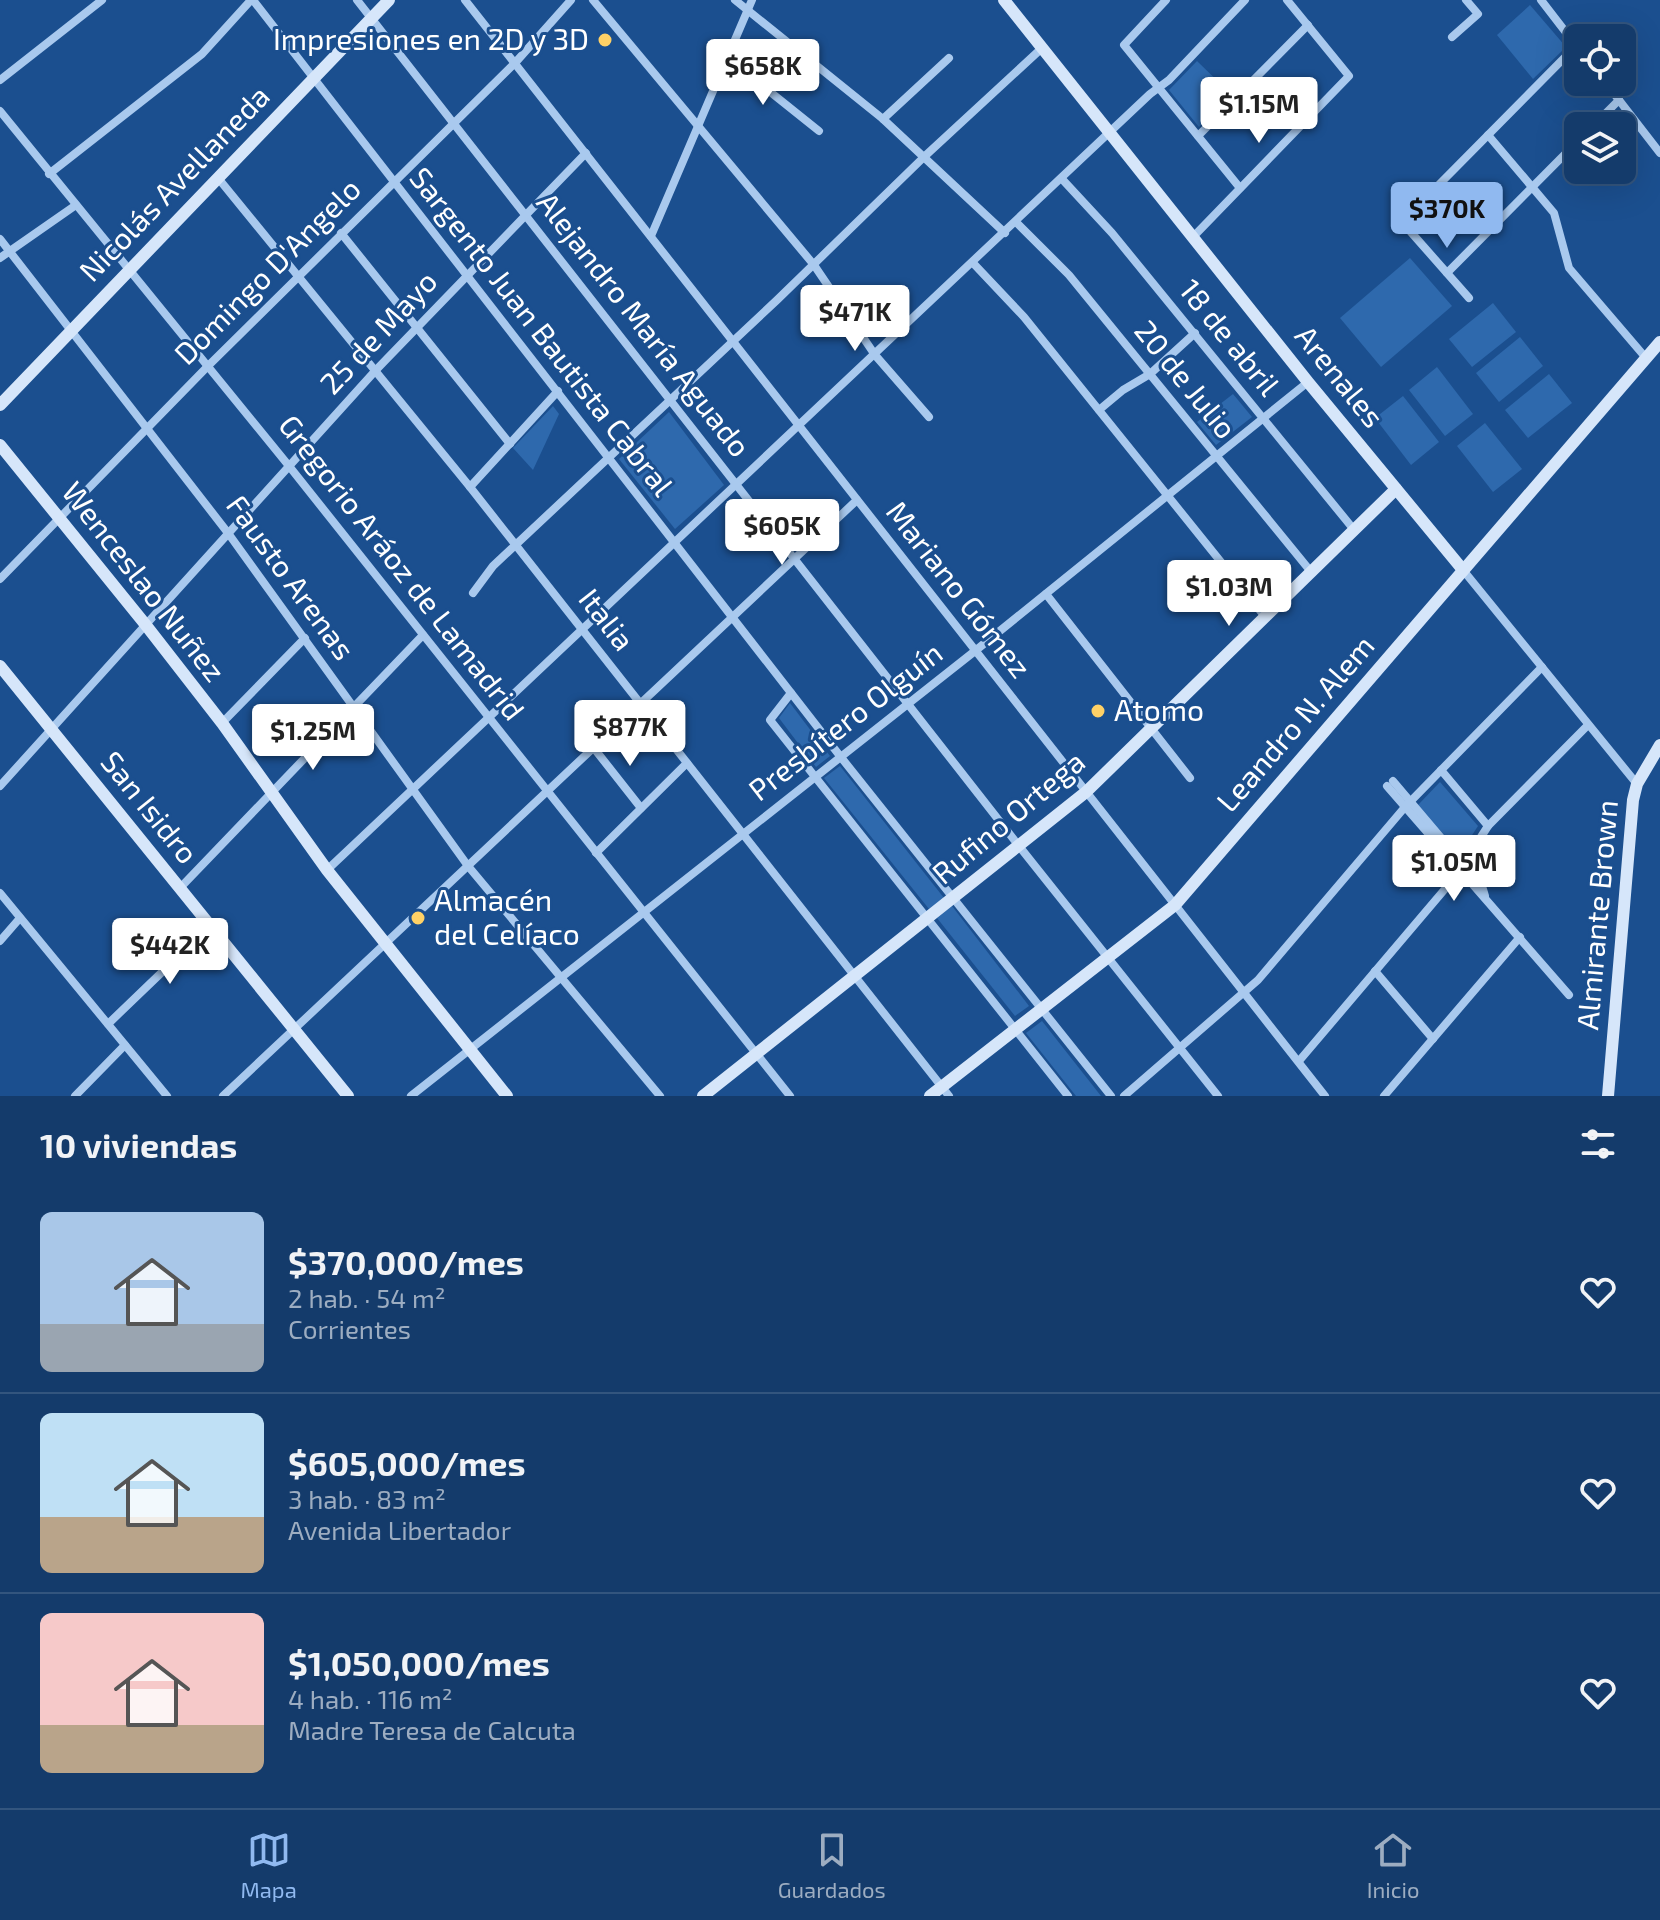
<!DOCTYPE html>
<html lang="es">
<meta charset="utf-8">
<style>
body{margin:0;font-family:"Exo 2",sans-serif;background:#214673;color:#f1f3f6;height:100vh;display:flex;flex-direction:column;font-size:30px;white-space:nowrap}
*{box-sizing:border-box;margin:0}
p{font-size:26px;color:#9dadc1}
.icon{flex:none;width:44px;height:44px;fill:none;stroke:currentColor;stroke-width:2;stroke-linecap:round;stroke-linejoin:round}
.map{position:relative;height:1096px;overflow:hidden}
.drawer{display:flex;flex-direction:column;background:#143b6b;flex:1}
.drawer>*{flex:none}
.tools{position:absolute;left:1564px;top:24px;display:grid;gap:16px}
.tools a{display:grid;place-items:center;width:72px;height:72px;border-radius:12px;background:#143b6b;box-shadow:0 8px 32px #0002,0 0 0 2px #33557e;font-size:40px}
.price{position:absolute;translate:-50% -68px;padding:0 18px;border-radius:8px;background:#fff;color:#222;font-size:26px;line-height:52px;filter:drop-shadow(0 2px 4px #0008)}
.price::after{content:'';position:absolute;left:50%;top:48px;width:24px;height:18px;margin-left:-12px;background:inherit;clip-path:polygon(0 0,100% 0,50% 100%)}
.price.selected{background:#90b9f0;color:#111}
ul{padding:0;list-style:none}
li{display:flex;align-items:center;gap:24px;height:200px;padding:0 40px}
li+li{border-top:2px solid #33557e}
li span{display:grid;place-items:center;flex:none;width:224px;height:160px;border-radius:12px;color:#555}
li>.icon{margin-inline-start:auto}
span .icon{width:96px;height:96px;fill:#fffc;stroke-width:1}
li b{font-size:34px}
h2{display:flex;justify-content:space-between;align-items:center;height:96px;padding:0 40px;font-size:34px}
.dock{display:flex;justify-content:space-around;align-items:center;height:112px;border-top:2px solid #33557e;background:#143b6b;font-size:22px;color:#9dadc1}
.dock a{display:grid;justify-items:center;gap:4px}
.dock .selected{color:#90b9f0}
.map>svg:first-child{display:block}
</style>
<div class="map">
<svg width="1660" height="1096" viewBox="0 0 1660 1096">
<rect width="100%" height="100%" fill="#1b4f8f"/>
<g fill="#2e69ad">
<path d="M1530,5L1566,47L1533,79L1497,35Z"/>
<path d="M1197,61L1232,95L1199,127L1169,90Z"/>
<path d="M1410,258L1452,306L1381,367L1340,318Z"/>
<path d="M1493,303L1516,332L1472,367L1449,339Z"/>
<path d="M1520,337L1543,366L1499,402L1476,373Z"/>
<path d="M1437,367L1473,414L1445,436L1409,390Z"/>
<path d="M1549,374L1572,403L1528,438L1505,410Z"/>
<path d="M1233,394L1252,417L1216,445L1197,422Z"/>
<path d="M1403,396L1439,442L1411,465L1375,418Z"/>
<path d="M553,406L559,414L533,470L513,448Z"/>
<path d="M669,412L724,485L675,529L619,459Z"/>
<path d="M1485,423L1522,469L1493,492L1457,446Z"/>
<path d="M790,703L830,756L816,767L779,718Z"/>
<path d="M840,766L944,898L929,909L824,778Z"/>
<path d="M1440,782L1478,826L1459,855L1418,805Z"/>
<path d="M952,906L1029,1006L1015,1016L937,918Z"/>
<path d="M1042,1021L1101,1096H1076L1026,1033Z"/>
</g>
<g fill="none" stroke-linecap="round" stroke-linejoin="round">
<g stroke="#a9c9ee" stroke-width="8">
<path d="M253,0L840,756L1111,1096"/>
<path d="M357,0L1019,846L1218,1096"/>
<path d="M465,0L1325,1096"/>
<path d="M593,0L814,265L875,355L929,417"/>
<path d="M735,0L883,119L1005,233"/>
<path d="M1166,0L1124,45L1240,188"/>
<path d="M1541,0L1578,48"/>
<path d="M1452,37L1478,14L1466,0"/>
<path d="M728,58L819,131"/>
<path d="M0,80L102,0"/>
<path d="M1605,82L1660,153"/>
<path d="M0,111L289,466L790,1096"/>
<path d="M883,119L949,58"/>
<path d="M1593,126L1619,100"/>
<path d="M1488,135L1554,213L1569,268L1646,358"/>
<path d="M1198,136L1308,25"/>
<path d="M49,174L202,54L251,0"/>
<path d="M218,178L470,487L949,1096"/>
<path d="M1062,179L1112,233L1355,531"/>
<path d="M1016,222L1069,275L1312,573"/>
<path d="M341,233L510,444"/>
<path d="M651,236L752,0"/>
<path d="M1193,237L1349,76L1287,0"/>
<path d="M0,239L228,533L468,866L660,1096"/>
<path d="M0,258L76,205"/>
<path d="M973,263L1024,317L1266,618"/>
<path d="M1447,273L1578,141"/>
<path d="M1469,298L1402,222L1576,46"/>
<path d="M1099,410L1123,390L1150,374L1195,333"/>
<path d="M470,487L558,391"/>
<path d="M1463,570L1637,784"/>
<path d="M0,579L208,366L515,63L571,0"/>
<path d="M473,593L493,566L777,300L925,156L1042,48"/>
<path d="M1046,594L1190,778"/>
<path d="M791,693L770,720L1068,1096"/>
<path d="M222,723L305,638"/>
<path d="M593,747L641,808"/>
<path d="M1441,770L1488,826"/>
<path d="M1393,781L1482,886L1485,896"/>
<path d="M0,786L376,370L586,153"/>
<path d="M1387,786L1569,995"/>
<path d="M596,853L687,763"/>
<path d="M327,870L1150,94L1169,80L1245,0"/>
<path d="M180,888L423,635"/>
<path d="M0,893L167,1096"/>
<path d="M0,941L20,918"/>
<path d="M1375,971L1433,1039"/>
<path d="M108,1024L210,926"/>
<path d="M1299,1061L1456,876L1488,826L1588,725"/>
<path d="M75,1096L125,1045"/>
<path d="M223,1096L857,500"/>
<path d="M411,1096L975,651L1308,382"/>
<path d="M1124,1096L1258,980L1405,807L1542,667"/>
<path d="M1384,1096L1520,937"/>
</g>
<g stroke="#d6e6fa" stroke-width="12">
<path d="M1004,0L1308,382L1463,570"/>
<path d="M0,405L389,0"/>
<path d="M0,445L145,624L222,723L327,870L507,1096"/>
<path d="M0,666L348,1096"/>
<path d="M703,1096L1086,792L1396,489"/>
<path d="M930,1096L1175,905L1660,342"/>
<path d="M1608,1096L1633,800L1637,784L1660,745"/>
</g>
</g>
<g fill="#ffd166" stroke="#1b4f8f" stroke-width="3">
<circle cx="605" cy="40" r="8"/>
<circle cx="1098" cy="711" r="8"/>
<circle cx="418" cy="918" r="8"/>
</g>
<g text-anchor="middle" stroke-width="6" stroke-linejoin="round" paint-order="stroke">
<g font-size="30" fill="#fff" stroke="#1b4f8f" text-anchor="start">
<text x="589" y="50" text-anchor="end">Impresiones en 2D y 3D</text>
<text x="1114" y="721">Atomo</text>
<text x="434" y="911">Almacén<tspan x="434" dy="34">del Celíaco</tspan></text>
</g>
<g font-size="30" fill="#fff" stroke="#1b4f8f">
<text transform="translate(175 184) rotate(-46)" y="10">Nicolás Avellaneda</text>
<text transform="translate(268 272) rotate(-45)" y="10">Domingo D'Angelo</text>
<text transform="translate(643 325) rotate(52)" y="10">Alejandro María Aguado</text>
<text transform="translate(541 332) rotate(52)" y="10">Sargento Juan Bautista Cabral</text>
<text transform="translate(379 333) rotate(-47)" y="10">25 de Mayo</text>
<text transform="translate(1229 338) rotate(51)" y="10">18 de abril</text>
<text transform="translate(1339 377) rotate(51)" y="10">Arenales</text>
<text transform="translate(1185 380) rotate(51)" y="10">20 de Julio</text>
<text transform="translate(401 568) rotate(52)" y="10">Gregorio Aráoz de Lamadrid</text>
<text transform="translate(290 578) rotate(54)" y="10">Fausto Arenas</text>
<text transform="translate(143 582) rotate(52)" y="10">Wenceslao Nuñez</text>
<text transform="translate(958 590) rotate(52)" y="10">Mariano Gómez</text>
<text transform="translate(606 620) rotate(52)" y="10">Italia</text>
<text transform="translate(846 722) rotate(-38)" y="10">Presbítero Olguín</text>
<text transform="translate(1296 724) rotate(-49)" y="10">Leandro N. Alem</text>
<text transform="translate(149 808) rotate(51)" y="10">San Isidro</text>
<text transform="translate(1009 818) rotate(-40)" y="10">Rufino Ortega</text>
<text transform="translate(1598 915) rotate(-85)" y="10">Almirante Brown</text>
</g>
</g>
</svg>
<div class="tools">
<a><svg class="icon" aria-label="locate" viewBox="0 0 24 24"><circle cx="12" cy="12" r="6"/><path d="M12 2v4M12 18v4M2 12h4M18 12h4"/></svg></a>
<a><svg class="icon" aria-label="layers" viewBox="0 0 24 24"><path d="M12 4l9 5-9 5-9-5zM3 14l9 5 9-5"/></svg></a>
</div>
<b class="price" style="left:763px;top:107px">$658K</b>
<b class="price" style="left:1259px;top:145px">$1.15M</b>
<b class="price selected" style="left:1447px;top:250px">$370K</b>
<b class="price" style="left:855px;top:353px">$471K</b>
<b class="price" style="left:782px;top:567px">$605K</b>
<b class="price" style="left:1229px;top:628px">$1.03M</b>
<b class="price" style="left:630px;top:768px">$877K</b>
<b class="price" style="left:313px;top:772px">$1.25M</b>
<b class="price" style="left:1454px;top:903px">$1.05M</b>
<b class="price" style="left:170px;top:986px">$442K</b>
</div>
<section class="drawer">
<h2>10 viviendas<svg class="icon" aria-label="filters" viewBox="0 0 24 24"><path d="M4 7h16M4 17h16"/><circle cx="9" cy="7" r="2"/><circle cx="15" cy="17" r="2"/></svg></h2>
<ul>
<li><span style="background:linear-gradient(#a9c7e8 70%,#9aa5b1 0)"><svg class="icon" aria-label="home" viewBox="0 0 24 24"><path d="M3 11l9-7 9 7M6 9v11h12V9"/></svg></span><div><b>$370,000/mes</b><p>2 hab. · 54 m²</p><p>Corrientes</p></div><svg class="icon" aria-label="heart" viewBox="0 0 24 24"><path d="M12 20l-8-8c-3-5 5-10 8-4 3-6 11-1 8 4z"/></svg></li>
<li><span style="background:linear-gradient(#bfe0f5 65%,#b9a48a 0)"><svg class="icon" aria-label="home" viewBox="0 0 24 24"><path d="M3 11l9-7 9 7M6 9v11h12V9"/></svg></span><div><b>$605,000/mes</b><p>3 hab. · 83 m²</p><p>Avenida Libertador</p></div><svg class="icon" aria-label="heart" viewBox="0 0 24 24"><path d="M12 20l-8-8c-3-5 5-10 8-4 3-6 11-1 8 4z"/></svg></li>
<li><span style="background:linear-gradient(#f6c9c9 70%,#b9a48a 0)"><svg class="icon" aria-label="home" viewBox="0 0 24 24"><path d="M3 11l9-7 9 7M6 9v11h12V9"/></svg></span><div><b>$1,050,000/mes</b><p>4 hab. · 116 m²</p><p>Madre Teresa de Calcuta</p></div><svg class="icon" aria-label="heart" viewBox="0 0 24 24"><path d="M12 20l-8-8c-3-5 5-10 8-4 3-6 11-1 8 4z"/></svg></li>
</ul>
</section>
<nav class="dock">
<a class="selected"><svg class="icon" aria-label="map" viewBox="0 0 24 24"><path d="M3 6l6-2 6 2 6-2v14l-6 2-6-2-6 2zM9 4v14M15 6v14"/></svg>Mapa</a>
<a><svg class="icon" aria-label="saved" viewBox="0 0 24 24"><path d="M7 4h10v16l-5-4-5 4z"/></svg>Guardados</a>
<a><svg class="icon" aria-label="home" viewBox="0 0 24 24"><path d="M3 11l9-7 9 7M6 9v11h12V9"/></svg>Inicio</a>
</nav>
